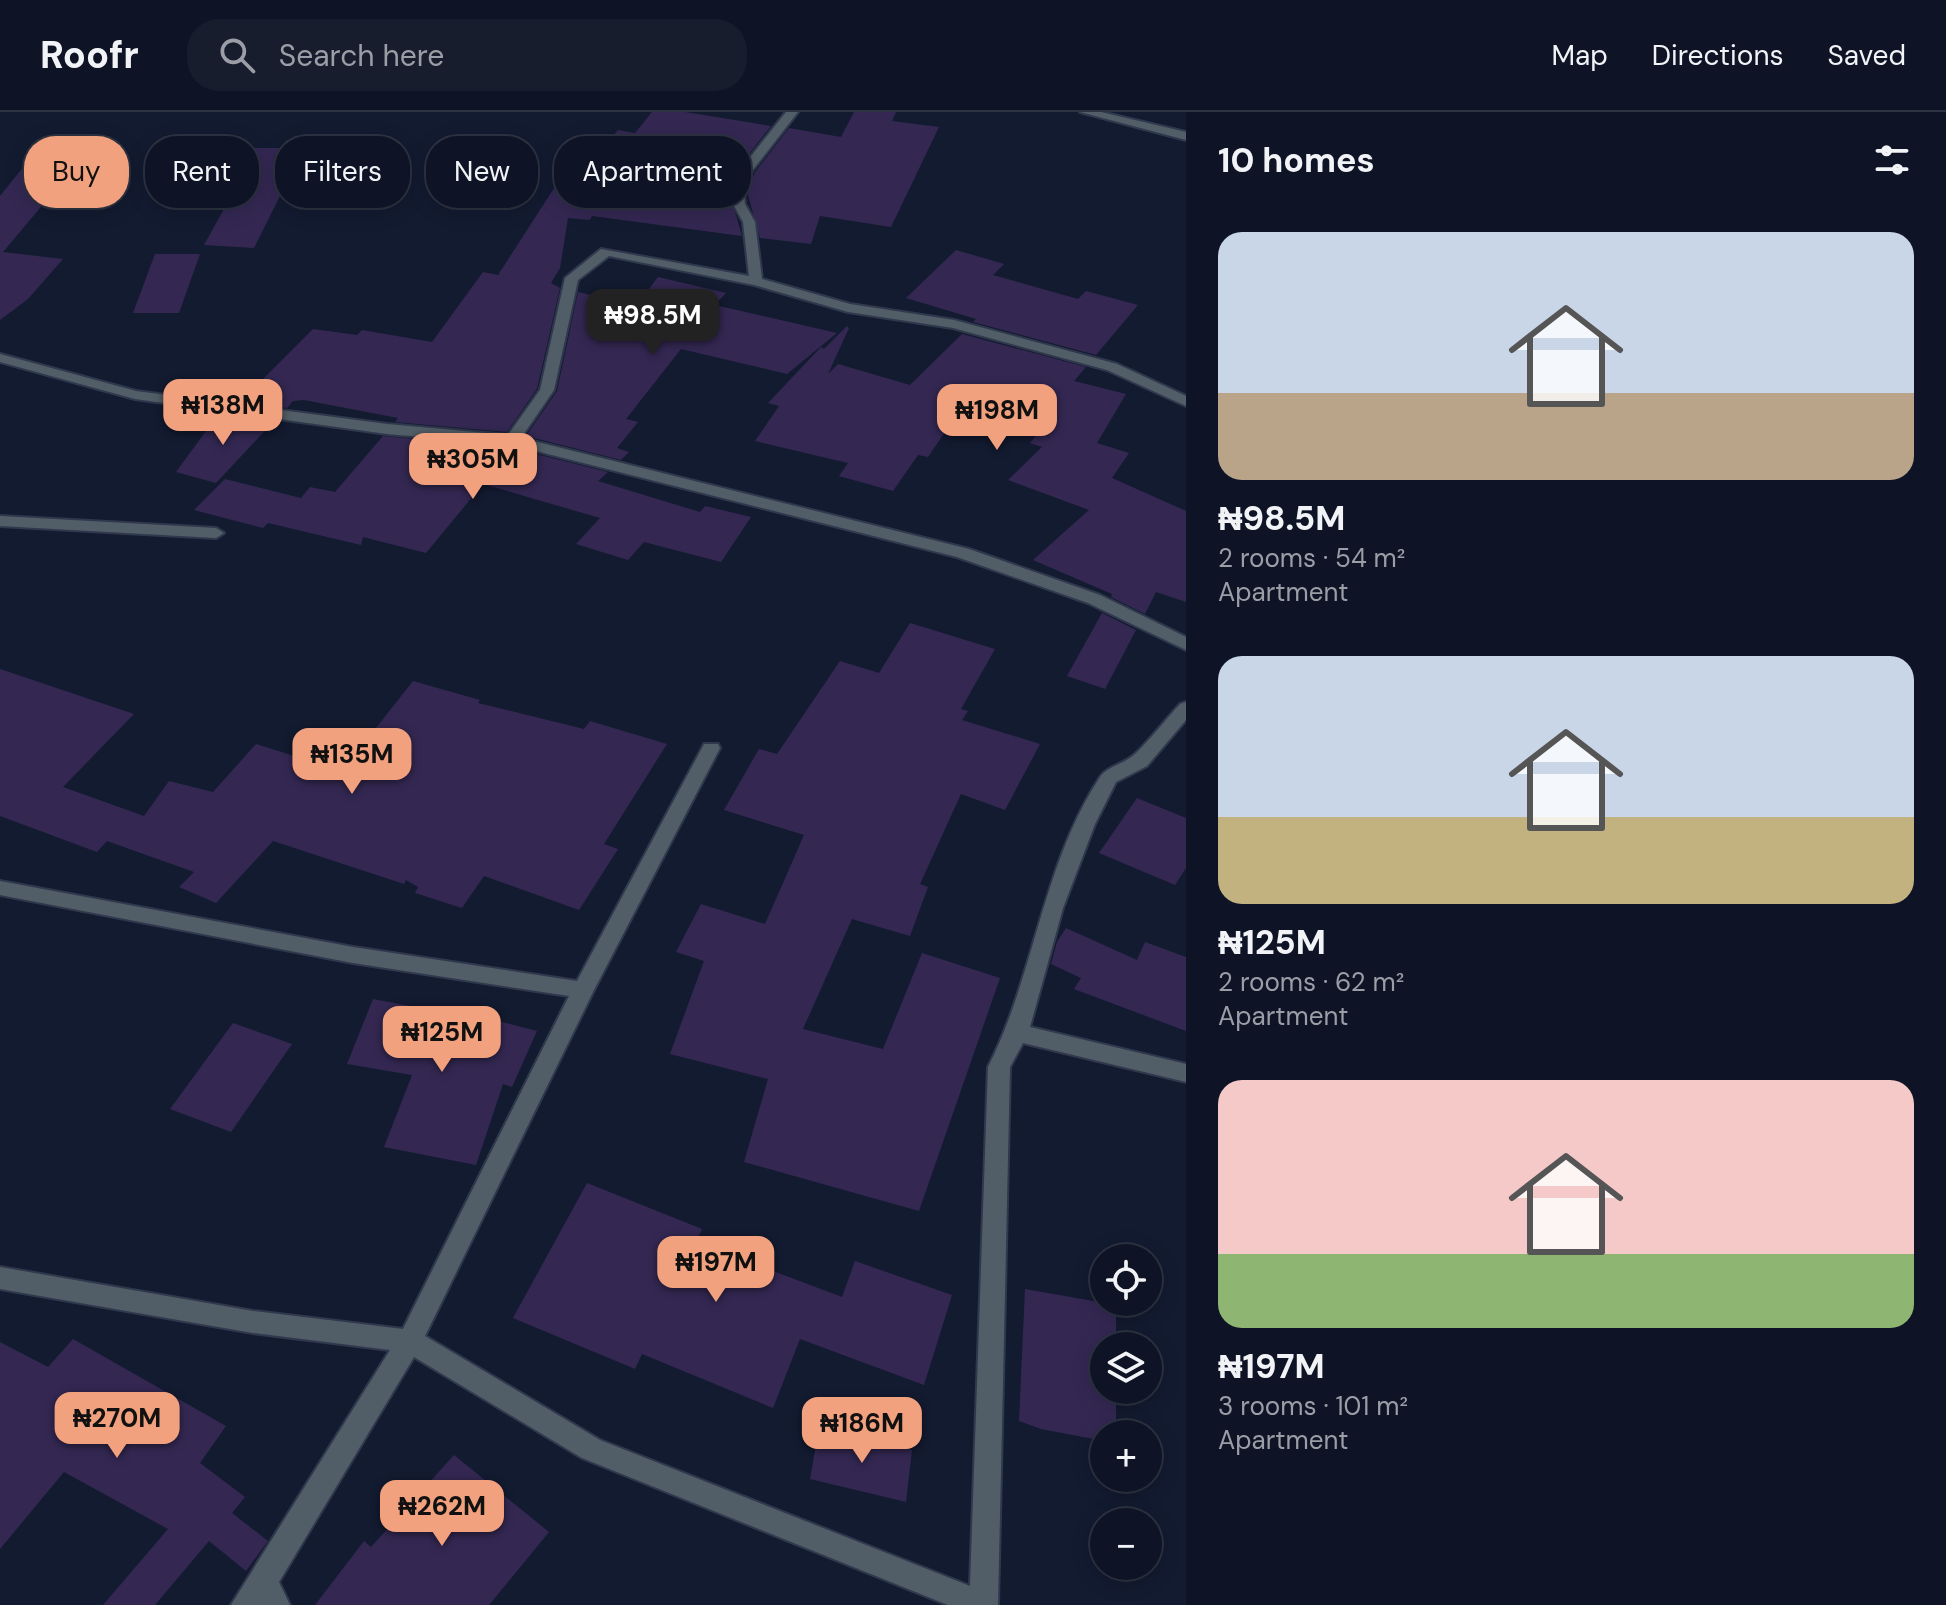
<!DOCTYPE html>
<meta charset="utf-8">
<style>
body{margin:0;font-family:"DM Sans",sans-serif;background:#171d2d;color:#f1f3f6;height:100vh;display:flex;flex-direction:column;font-size:30px;white-space:nowrap}
*{box-sizing:border-box;margin:0}
p{font-size:26px;color:#9b9ea7}
.icon{flex:none;width:44px;height:44px;fill:none;stroke:currentColor;stroke-width:2;stroke-linecap:round;stroke-linejoin:round}
.map{position:relative;flex:1;overflow:hidden}
.details{display:flex;flex-direction:column;background:#0e1425;width:760px}
.details>*{flex:none}
.guide{position:absolute;left:24px;top:24px;width:760px;height:72px;display:flex;gap:16px}
.buttons{position:absolute;left:1090px;top:1132px;display:grid;gap:16px}
.buttons a{display:grid;place-items:center;width:72px;height:72px;border-radius:50%;background:#0e1425;box-shadow:0 4px 20px #0003,0 0 0 2px #2e3342;font-size:40px}
.price{position:absolute;translate:-50% -68px;padding:0 18px;border-radius:16px;background:#f2a17e;color:#111;font-size:26px;line-height:52px;filter:drop-shadow(0 2px 4px #0008)}
.price::after{content:'';position:absolute;left:50%;top:48px;width:24px;height:18px;margin-left:-12px;background:inherit;clip-path:polygon(0 0,100% 0,50% 100%)}
.price.active{background:#222;color:#fff}
ul{padding:0;list-style:none}
li{display:grid;align-content:center;gap:16px;height:424px;padding:0 32px}
li span{display:grid;place-items:center;height:248px;border-radius:24px;color:#555}
li>.icon{margin-inline-start:auto}
span .icon{width:144px;height:144px;fill:#fffc;stroke-width:1}
li b{font-size:34px}
h2{display:flex;justify-content:space-between;align-items:center;height:96px;padding:0 32px;font-size:34px}
.tag{padding:0 28px;border-radius:32px;background:#0e1425;box-shadow:0 4px 20px #0003,0 0 0 2px #2e3342;font-size:28px;line-height:72px}
.tag.active{background:#f2a17e;color:#111}
header{display:flex;align-items:center;gap:48px;box-sizing:border-box;height:112px;padding:0 40px;background:#0e1425;border-bottom:2px solid #2e3342}
header strong{font-size:38px}
nav{display:flex;gap:44px;margin-inline-start:auto;font-size:28px}
.search{width:560px;height:72px;background:#171d2d;display:flex;align-items:center;gap:20px;box-sizing:border-box;padding:0 28px;border-radius:32px;color:#9b9ea7;font-size:30px}
main{display:flex;flex:1;min-height:0}
.map>svg:first-child{display:block}
</style>
<header>
<strong>Roofr</strong>
<div class="search"><svg class="icon" aria-label="search" viewBox="0 0 24 24"><circle cx="10" cy="10" r="6"/><path d="M15 15l6 6"/></svg>Search here</div>
<nav><a>Map</a><a>Directions</a><a>Saved</a></nav>
</header>
<main>
<div class="map">
<svg width="1186" height="1493" viewBox="0 0 1186 1493">
<rect width="100%" height="100%" fill="#131b31"/>
<g fill="#342853">
<path d="M652,0H685L771,14L738,56L729,79L742,124L592,104L590,108L568,106L560,156L551,171L560,176L537,277L507,320L395,310L398,306L304,288L293,289L287,296L240,290L313,217L357,223L362,218L432,230L483,160L498,163L580,36V39L598,41L618,18L635,21Z"/>
<path d="M854,0H896L892,9L939,15L891,115L820,104L811,132L760,126L747,80L755,60L789,16L841,25Z"/>
<path d="M217,36H304L254,136L204,133L238,72H206Z"/>
<path d="M29,48L77,52L3,140L63,147L28,187L0,208V84Z"/>
<path d="M956,138L1004,152L993,163L1078,187L1086,179L1138,193L1096,243L973,210L976,207L906,186Z"/>
<path d="M155,142H200L179,201H133Z"/>
<path d="M658,165L726,181L715,193L837,221L787,262L681,237L626,307L638,310L617,336L629,340L621,348L526,324L557,279L578,180L636,194Z"/>
<path d="M847,214L849,216L828,262L838,252L910,273L962,222L1086,255L1074,269L1126,282L1097,331L1129,341L1112,366L1186,399V490L1156,480L1145,502L1111,485L1112,482L1033,448L1089,398L1008,368L1042,335L1030,331L1053,302L975,276L928,345L918,343L893,379L839,364L848,351L755,329L779,294L768,291L821,235L824,237Z"/>
<path d="M227,303L274,309L216,371L176,360L209,315L214,316Z"/>
<path d="M383,324L512,336L608,360L598,369L700,400L705,394L751,405L721,450L644,430L628,448L576,432L600,406L483,372L426,441L363,425L361,433L268,411L263,416L194,398L225,367L301,386L310,375L335,380Z"/>
<path d="M1102,501L1136,518L1105,577L1067,564Z"/>
<path d="M910,511L995,537L961,597L968,599L962,608L1040,632L1005,698L961,682L920,772L928,775L910,824L852,807L803,917L883,937L922,841L1000,866L919,1099L744,1050L768,967L670,942L704,849L676,840L701,792L765,812L804,723L724,698L759,637L777,642L840,549L879,561Z"/>
<path d="M0,557L134,602L63,675L144,704L169,669L213,680L256,632L342,659L413,569L480,588L478,591L584,617L590,609L667,632L604,732L618,737L579,798L484,764L462,796L415,781L418,775L406,768L404,772L273,729L216,791L179,775L194,760L107,729L97,740L0,704Z"/>
<path d="M1137,686L1186,706V756L1175,773L1099,741Z"/>
<path d="M1066,816L1137,848L1145,830L1186,845V919L1074,877L1081,866L1051,852L1057,830Z"/>
<path d="M373,887L438,899L441,894L537,919L512,975L503,972L476,1053L384,1035L412,963L347,952Z"/>
<path d="M233,911L292,932L231,1020L170,997Z"/>
<path d="M587,1071L702,1117L696,1130L842,1185L855,1149L952,1183L924,1273L800,1227L773,1296L642,1242L635,1257L513,1206Z"/>
<path d="M1025,1177L1116,1193V1234H1104V1278H1116V1322H1104V1329L1041,1317L1019,1309Z"/>
<path d="M73,1227L226,1314L200,1351L245,1385L232,1401L268,1429L246,1459L209,1429L155,1493H103L168,1417L64,1360L0,1437V1230L48,1255Z"/>
<path d="M819,1316L912,1338L906,1390L810,1367Z"/>
<path d="M454,1343L549,1420L489,1493H315L364,1429L371,1435Z"/>
</g>
<g fill="none" stroke-linecap="round" stroke-linejoin="round">
<g stroke="#30384d" stroke-width="4">
<g id="minor">
<path d="M786,0H798L752,59L744,80L745,92L755,110L762,167L850,192L954,208L1117,252L1186,284V294L1107,258L953,216L848,200L754,173L609,144L578,168L554,278L521,326L969,437L1100,483L1186,525V538L1088,491L957,445L512,333L387,322L135,287L0,250V242L136,279L387,312L508,323L540,278L565,166L601,137L749,164L743,110L733,92L732,80L740,58Z"/>
<path d="M1080,0H1101L1186,20V28Z"/>
<path d="M0,404L216,416L224,421L216,426L0,414Z"/>
<path d="M1186,590V608L1147,654L1116,670L1095,712L1063,796L1030,915L1186,952V970L1023,931L1010,955L998,1493H948L582,1346L414,1245L279,1470L290,1493H231L390,1238L253,1221L0,1177V1155L253,1199L403,1217L569,884L353,851L0,783V769L353,835L577,869L702,636L704,632H718L720,636L594,878L425,1224L600,1328L970,1474L988,955C1035,863 1042,753 1100,665C1107,654 1125,652 1135,642C1151,627 1165,608 1180,592Z"/>
</g>
</g>
<use href="#minor" fill="#525e67" fill-rule="evenodd"/>
</g>
</svg>
<div class="buttons">
<a><svg class="icon" aria-label="locate" viewBox="0 0 24 24"><circle cx="12" cy="12" r="6"/><path d="M12 2v4M12 18v4M2 12h4M18 12h4"/></svg></a>
<a><svg class="icon" aria-label="layers" viewBox="0 0 24 24"><path d="M12 4l9 5-9 5-9-5zM3 14l9 5 9-5"/></svg></a>
<a>+</a>
<a>−</a>
</div>
<b class="price active" style="left:653px;top:245px">₦98.5M</b>
<b class="price" style="left:223px;top:335px">₦138M</b>
<b class="price" style="left:997px;top:340px">₦198M</b>
<b class="price" style="left:473px;top:389px">₦305M</b>
<b class="price" style="left:352px;top:684px">₦135M</b>
<b class="price" style="left:442px;top:962px">₦125M</b>
<b class="price" style="left:716px;top:1192px">₦197M</b>
<b class="price" style="left:117px;top:1348px">₦270M</b>
<b class="price" style="left:862px;top:1353px">₦186M</b>
<b class="price" style="left:442px;top:1436px">₦262M</b>
<div class="guide">
<a class="tag active">Buy</a>
<a class="tag">Rent</a>
<a class="tag">Filters</a>
<a class="tag">New</a>
<a class="tag">Apartment</a>
</div>
</div>
<section class="details">
<h2>10 homes<svg class="icon" aria-label="filters" viewBox="0 0 24 24"><path d="M4 7h16M4 17h16"/><circle cx="9" cy="7" r="2"/><circle cx="15" cy="17" r="2"/></svg></h2>
<ul>
<li><span style="background:linear-gradient(#c9d6e8 65%,#b9a48a 0)"><svg class="icon" aria-label="home" viewBox="0 0 24 24"><path d="M3 11l9-7 9 7M6 9v11h12V9"/></svg></span><div><b>₦98.5M</b><p>2 rooms · 54 m²</p><p>Apartment</p></div></li>
<li><span style="background:linear-gradient(#c9d6e8 65%,#c2b280 0)"><svg class="icon" aria-label="home" viewBox="0 0 24 24"><path d="M3 11l9-7 9 7M6 9v11h12V9"/></svg></span><div><b>₦125M</b><p>2 rooms · 62 m²</p><p>Apartment</p></div></li>
<li><span style="background:linear-gradient(#f6c9c9 70%,#8fb573 0)"><svg class="icon" aria-label="home" viewBox="0 0 24 24"><path d="M3 11l9-7 9 7M6 9v11h12V9"/></svg></span><div><b>₦197M</b><p>3 rooms · 101 m²</p><p>Apartment</p></div></li>
</ul>
</section>
</main>
